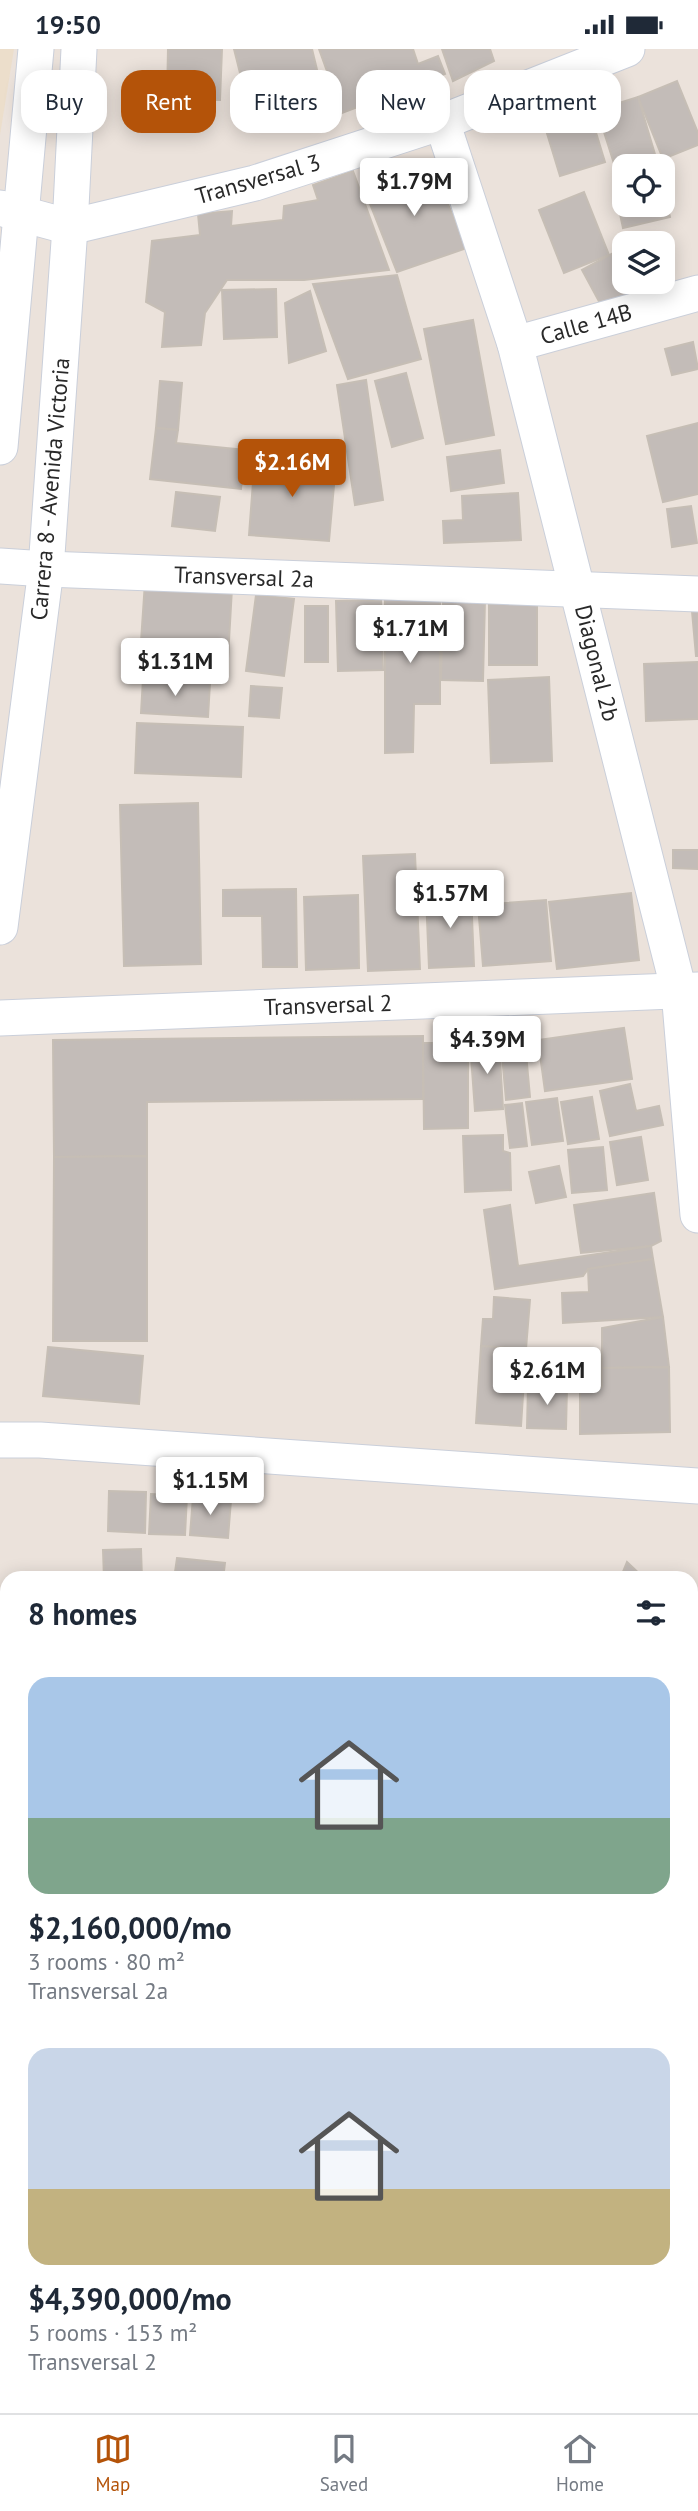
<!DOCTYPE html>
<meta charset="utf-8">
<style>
body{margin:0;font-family:"PT Sans",sans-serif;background:#f2f2f3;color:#1f2937;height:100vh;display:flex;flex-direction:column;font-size:26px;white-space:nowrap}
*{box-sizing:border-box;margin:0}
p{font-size:23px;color:#747a83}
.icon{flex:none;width:38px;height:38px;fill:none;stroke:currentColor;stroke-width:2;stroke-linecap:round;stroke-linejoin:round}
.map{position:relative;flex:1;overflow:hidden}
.details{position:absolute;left:0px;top:1522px;width:698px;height:842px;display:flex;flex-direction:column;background:#fff;border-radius:21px 21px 0 0;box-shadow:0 4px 18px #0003}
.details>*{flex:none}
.banner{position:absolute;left:21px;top:21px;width:656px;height:63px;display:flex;gap:14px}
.controls{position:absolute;left:612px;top:105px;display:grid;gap:14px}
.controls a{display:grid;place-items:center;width:63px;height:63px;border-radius:14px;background:#fff;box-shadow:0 4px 18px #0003;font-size:35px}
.price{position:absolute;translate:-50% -60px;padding:0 16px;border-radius:7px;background:#fff;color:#222;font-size:23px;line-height:46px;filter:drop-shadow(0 2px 4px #0008)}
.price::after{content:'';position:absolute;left:50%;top:42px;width:21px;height:16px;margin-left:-10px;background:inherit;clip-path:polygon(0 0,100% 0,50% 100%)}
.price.active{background:#b45309;color:#fff}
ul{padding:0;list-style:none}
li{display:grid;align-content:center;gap:14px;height:371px;padding:0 28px}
li span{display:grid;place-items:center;height:217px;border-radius:21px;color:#555}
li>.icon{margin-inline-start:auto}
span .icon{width:126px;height:126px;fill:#fffc;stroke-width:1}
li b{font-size:30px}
h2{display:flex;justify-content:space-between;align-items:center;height:84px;padding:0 28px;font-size:30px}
.tag{padding:0 24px;border-radius:21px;background:#fff;box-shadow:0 4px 18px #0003;font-size:24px;line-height:63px}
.tag.active{background:#b45309;color:#fff}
.status{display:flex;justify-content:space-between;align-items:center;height:49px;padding:0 35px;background:#fff;direction:ltr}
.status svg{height:19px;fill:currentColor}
.menu{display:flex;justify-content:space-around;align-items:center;height:98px;border-top:2px solid #e0e1e3;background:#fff;font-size:19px;color:#747a83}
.menu a{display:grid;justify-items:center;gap:4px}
.menu .active{color:#b45309}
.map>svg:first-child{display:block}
</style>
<div class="status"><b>19:50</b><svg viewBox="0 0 49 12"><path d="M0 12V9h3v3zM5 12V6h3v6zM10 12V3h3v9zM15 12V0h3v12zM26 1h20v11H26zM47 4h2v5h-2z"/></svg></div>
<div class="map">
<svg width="698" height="2364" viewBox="0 0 698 2364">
<rect width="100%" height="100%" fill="#ebe2db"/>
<path fill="#ecdecb" d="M0,0H14L0,86Z"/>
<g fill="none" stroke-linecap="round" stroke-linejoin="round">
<g stroke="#72d6e9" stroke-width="10">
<path d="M0,1634L7,1636"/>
<path d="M691,1785L698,1784"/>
</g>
</g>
<g fill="#c3bcb8" stroke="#c6beb5" stroke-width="2">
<path d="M168,0H222L220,51L167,50Z"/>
<path d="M234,0H312L327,62L254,80Z"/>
<path d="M319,0H413L418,15L438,7L445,25L342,64Z"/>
<path d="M442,0H490L494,12L453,32Z"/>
<path d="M677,32L698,84V96L663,110L638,48Z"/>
<path d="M638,48L657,112L640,117H625V122L617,124L597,61Z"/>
<path d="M587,54L605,113L560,127L542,68Z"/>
<path d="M430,114L467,199L397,223L363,137Z"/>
<path d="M353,122L389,221L304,231H227L205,264L201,296L162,298L165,263L146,253L152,192L200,186L198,165L232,162L231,177L283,171L284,157L318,151L313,136Z"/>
<path d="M625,135V156H663V138L670,168L623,179L614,137Z"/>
<path d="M584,143L609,206L564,224L539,161Z"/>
<path d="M617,202L621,215L625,214V233H642V245L601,256L582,221Z"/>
<path d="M397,226L421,310L348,330L313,235Z"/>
<path d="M276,240L277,288L224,290L222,241Z"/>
<path d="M310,242L326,302L289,314L285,254Z"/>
<path d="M473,271L494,386L446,395L424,280Z"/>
<path d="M693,293L698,320L672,326L665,300Z"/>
<path d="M406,324L423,389L392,398L375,332Z"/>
<path d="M366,331L383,451L355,456L337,336Z"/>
<path d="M160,332L182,334L178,381L156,379Z"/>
<path d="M698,374V445L663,453L647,387Z"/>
<path d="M156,379L178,381L176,394L245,401L241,440L150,430Z"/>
<path d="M500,401L504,434L451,442L447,408Z"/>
<path d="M255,407L336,414L329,492L249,486Z"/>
<path d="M176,443L220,448L215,482L172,477Z"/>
<path d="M518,444L521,491L444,494L443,472L463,471L462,447Z"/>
<path d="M691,457L697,494L672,498L667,460Z"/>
<path d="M145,533L232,539L227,627L139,622Z"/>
<path d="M256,546L294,550L284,627L246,622Z"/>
<path d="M440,547V655H414L413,703L385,704V548Z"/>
<path d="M443,550H485L483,632L441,631Z"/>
<path d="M381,551L383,621L338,622L336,552Z"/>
<path d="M691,551H698V607H696Z"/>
<path d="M537,554V616H489V555Z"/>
<rect x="305" y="557" width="23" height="56"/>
<path d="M698,613V670L646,672L644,615Z"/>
<path d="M549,628L552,712L491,714L488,631Z"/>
<path d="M143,630L210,634L208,668L141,664Z"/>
<path d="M251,637L282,639L279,669L249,667Z"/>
<path d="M137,674L243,678L241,728L135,724Z"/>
<path d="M198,754L201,915L124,917L120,756Z"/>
<path d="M673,801H698V820L673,819Z"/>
<path d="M415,805L420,920L368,922L363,807Z"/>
<path d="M296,840L297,918H263L262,867H223V841Z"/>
<path d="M471,844L474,917L429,919L426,846Z"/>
<path d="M631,844L639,911L557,920L549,853Z"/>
<path d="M358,846L359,919L306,921L304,848Z"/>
<path d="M546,851L551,912L483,917L478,856Z"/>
<path d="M624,979L632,1030L545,1042L538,991Z"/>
<path d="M423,987V1050L147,1053V1107L54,1108L53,991Z"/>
<path d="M499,992L503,1060L475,1062L470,993Z"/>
<path d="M525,993L530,1048L506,1051L501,995Z"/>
<path d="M423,994H468V1079L424,1080Z"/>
<path d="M630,1035L636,1062L659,1057L663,1076L610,1087L600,1042Z"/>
<path d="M592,1048L599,1090L568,1095L561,1053Z"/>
<path d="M557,1049L563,1092L532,1096L526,1053Z"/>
<path d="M522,1054L527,1097L510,1099L505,1056Z"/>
<path d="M503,1086V1102L510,1104L511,1141L465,1143L463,1087Z"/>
<path d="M641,1088L648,1131L617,1136L610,1093Z"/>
<path d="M603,1098L607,1141L572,1144L568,1101Z"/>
<path d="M147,1107V1292H53L54,1108Z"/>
<path d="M559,1117L566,1148L536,1154L529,1123Z"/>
<path d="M654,1144L661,1192L651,1197L581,1204L574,1156Z"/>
<path d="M510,1156L518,1217L651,1197L653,1210L588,1220L583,1227L495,1240L484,1161Z"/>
<path d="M653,1210L663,1268L563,1274L562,1244L589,1243L588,1220Z"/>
<path d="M494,1248L530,1251L526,1300L481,1297L483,1270H493Z"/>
<path d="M663,1268L669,1318L602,1319V1279Z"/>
<path d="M481,1297L526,1300L521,1377L476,1374Z"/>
<path d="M48,1298L143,1307L139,1355L43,1347Z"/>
<path d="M669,1318L670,1383L580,1385V1339L602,1338V1319Z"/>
<path d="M528,1337L567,1338L566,1380L527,1379Z"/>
<path d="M109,1442L146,1443L145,1484L108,1482Z"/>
<path d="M151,1445L187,1447L185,1486L149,1485Z"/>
<path d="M193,1448L231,1451L228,1489L190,1486Z"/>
<path d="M141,1500L142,1530H104L103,1501Z"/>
<path d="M177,1509L225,1514L223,1530H174Z"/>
<path d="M627,1513L645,1530H620Z"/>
<path d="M698,2139V2190H696L691,2178V2142Z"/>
<path d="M222,2357H282L284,2364H224Z"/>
</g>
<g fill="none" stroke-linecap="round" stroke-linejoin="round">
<g stroke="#cacfda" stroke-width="37">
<g id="minor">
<path d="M442,73L515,295L679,942L698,1166"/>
<path d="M0,159L70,178L255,134L442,73L627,0"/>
<path d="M515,295L698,244"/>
<path d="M0,398L36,0"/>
<path d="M0,517L46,520L698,545"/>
<path d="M0,878L46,520L70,178L79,0"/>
<path d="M0,969L698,941"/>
<path d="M0,1391H40L698,1437"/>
<path d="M691,2036L698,2035"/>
<path d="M0,2083L7,2082"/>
</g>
</g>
<use href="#minor" stroke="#fff" stroke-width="35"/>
</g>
<g text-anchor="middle" stroke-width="5" stroke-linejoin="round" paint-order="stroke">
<g font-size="23" fill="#292929" stroke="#fff">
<text transform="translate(258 130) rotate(-16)" y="8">Transversal 3</text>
<text transform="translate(586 275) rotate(-16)" y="8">Calle 14B</text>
<text transform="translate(50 440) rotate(-85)" y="8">Carrera 8 - Avenida Victoria</text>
<text transform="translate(244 528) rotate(2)" y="8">Transversal 2a</text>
<text transform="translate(597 614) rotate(76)" y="8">Diagonal 2b</text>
<text transform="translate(328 956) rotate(-2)" y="8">Transversal 2</text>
</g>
</g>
</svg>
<div class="controls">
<a><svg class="icon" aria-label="locate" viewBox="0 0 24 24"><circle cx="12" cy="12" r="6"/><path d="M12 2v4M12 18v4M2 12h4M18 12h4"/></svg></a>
<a><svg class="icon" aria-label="layers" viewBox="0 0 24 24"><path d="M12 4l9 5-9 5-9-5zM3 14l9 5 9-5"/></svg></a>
</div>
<b class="price" style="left:414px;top:169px">$1.79M</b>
<b class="price active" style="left:292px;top:450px">$2.16M</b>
<b class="price" style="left:410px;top:616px">$1.71M</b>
<b class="price" style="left:175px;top:649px">$1.31M</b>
<b class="price" style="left:450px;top:881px">$1.57M</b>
<b class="price" style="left:487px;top:1027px">$4.39M</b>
<b class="price" style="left:547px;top:1358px">$2.61M</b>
<b class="price" style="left:210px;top:1468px">$1.15M</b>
<div class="banner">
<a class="tag">Buy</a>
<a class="tag active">Rent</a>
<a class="tag">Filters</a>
<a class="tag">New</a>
<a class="tag">Apartment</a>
</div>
<section class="details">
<h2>8 homes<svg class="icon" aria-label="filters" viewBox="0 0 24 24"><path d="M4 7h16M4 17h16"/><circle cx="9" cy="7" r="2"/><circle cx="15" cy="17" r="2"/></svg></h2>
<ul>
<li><span style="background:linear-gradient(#a9c7e8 65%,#7fa58c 0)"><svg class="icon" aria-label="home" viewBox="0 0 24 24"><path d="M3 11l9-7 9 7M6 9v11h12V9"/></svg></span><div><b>$2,160,000/mo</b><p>3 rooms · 80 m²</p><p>Transversal 2a</p></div></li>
<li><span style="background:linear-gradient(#c9d6e8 65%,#c2b280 0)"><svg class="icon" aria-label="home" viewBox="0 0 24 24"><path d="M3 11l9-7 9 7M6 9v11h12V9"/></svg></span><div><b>$4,390,000/mo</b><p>5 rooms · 153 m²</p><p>Transversal 2</p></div></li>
</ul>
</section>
</div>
<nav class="menu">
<a class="active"><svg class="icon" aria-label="map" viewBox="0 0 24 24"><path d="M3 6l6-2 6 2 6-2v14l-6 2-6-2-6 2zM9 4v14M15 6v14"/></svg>Map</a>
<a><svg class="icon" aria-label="saved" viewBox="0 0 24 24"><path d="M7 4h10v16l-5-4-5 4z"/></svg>Saved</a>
<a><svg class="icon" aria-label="home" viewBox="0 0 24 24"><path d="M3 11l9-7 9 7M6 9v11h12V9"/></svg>Home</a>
</nav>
